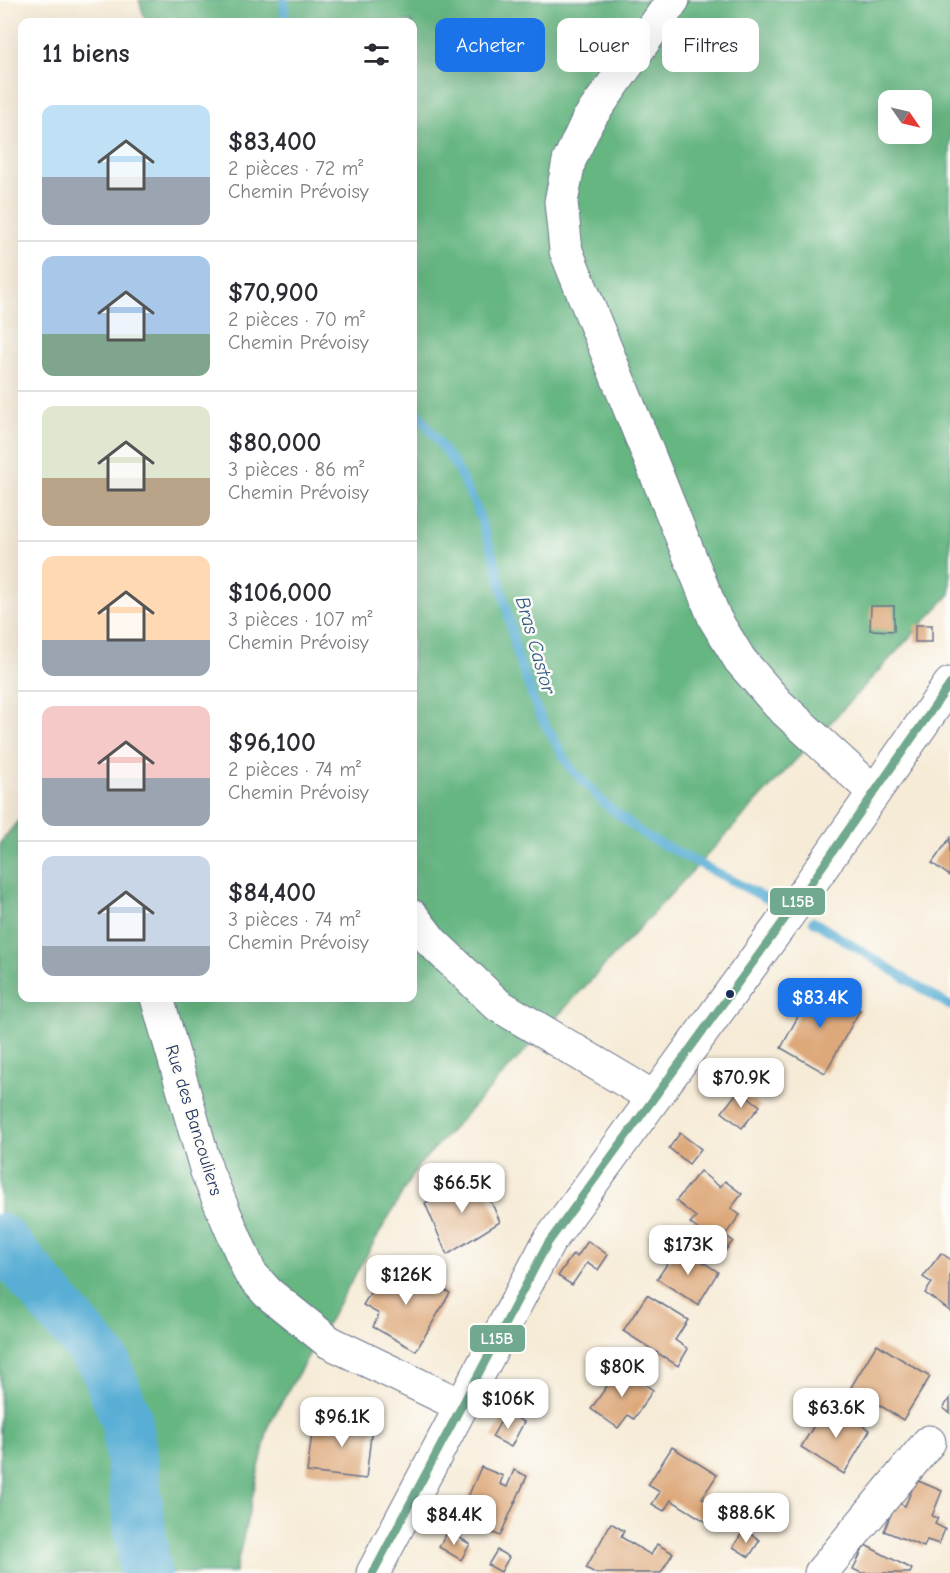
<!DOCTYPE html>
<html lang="fr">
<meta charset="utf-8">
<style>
body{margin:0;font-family:"Comic Neue",sans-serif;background:#f2f2f3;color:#2b2b33;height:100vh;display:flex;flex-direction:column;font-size:22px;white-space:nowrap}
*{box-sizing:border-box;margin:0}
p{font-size:20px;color:#7c7c81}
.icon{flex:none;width:33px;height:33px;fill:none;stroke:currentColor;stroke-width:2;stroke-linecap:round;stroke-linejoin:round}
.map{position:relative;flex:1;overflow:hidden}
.side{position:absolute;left:18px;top:18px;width:399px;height:984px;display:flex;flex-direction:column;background:#fff;border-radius:12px;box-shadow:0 6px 24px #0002}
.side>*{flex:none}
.banner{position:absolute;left:435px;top:18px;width:424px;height:54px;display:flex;gap:12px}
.needle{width:39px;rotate:124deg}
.controls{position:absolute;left:878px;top:90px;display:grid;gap:12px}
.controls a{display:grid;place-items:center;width:54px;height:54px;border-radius:12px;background:#fff;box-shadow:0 6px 24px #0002;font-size:30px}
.price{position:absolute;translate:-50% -51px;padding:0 14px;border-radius:12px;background:#fff;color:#222;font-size:20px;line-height:39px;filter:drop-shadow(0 2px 3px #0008)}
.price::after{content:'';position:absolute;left:50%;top:36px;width:18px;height:14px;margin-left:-9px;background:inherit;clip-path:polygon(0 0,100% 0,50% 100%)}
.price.active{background:#1a73e8;color:#fff}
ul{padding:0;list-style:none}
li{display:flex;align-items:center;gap:18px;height:150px;padding:0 24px}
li+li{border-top:2px solid #e1e1e2}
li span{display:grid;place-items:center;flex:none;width:168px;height:120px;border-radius:12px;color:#555}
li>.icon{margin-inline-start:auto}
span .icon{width:72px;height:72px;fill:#fffc;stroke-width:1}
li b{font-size:26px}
h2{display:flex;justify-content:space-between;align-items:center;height:72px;padding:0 24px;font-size:26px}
.pill{padding:0 21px;border-radius:12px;background:#fff;box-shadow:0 6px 24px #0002;font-size:21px;line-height:54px}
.pill.active{background:#1a73e8;color:#fff}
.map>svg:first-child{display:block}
</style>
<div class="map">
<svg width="950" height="1573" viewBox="0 0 950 1573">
<rect width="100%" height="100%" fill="#fdfcf7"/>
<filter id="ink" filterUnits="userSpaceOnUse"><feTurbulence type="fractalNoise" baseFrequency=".0167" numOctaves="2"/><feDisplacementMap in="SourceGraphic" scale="12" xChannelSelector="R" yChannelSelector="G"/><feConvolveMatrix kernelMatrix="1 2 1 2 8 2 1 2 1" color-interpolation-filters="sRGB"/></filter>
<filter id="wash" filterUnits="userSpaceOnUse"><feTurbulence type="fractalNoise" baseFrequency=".008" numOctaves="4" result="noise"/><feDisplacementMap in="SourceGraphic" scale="24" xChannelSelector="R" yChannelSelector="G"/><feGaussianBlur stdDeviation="1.35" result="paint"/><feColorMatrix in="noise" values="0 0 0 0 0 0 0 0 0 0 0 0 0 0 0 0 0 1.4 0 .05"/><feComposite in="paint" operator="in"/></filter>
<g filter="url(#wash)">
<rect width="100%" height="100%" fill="#f6ebd7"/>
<path fill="#66b682" stroke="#407270" stroke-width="1.5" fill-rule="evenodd" d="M139,0H950V594L418,1166L269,1424L235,1573H0V843L22,816V998H412V22H146ZM888,100H921V134H888Z"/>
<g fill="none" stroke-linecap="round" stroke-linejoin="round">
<g stroke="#58aed5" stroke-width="9">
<path d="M284,0L285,22"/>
<path d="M412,405L455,465L477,509L496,564L518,658L539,714L570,767L605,804L646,836L775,903"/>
<path d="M813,921L950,1006"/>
</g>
<path stroke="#58aed5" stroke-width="52" d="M0,1239L104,1362L127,1421L145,1573"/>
</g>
<g id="blocks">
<g fill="#dda87a">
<path d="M871,606H894V631L870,630Z"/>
<rect x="915" y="625" width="17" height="17"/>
<path d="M950,838V876L932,863Z"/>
<path d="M815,985L860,1010L825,1073L781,1048Z"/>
<path d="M739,1090L760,1106L742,1128L722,1112Z"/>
<path d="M680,1133L701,1149L689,1164L669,1148Z"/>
<path d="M700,1171L720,1187L725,1181L742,1194L731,1208L740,1215L725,1235L733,1241L725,1251L690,1223L696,1217L676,1201Z"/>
<path d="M479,1174L500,1222L447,1255L425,1203Z"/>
<path d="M588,1241L608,1255L598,1270L587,1263L572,1285L558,1276L573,1254L577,1257Z"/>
<path d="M679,1246L718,1272L698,1305L657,1279Z"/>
<path d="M941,1253L950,1259V1311L925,1293L932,1283L923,1277Z"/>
<path d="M405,1267L450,1293L416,1351L373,1327L379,1314L363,1305L383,1271L398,1279Z"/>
<path d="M647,1295L688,1320L675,1340L688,1349L678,1366L623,1331Z"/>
<path d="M877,1344L930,1377L903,1420L851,1387Z"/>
<path d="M620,1367L653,1390L634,1419L628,1415L618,1428L591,1409Z"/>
<path d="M950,1398V1413L943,1408Z"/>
<path d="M827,1404L870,1430L844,1474L801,1447Z"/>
<path d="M506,1412L524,1422L511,1447L492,1437Z"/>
<path d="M341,1415L373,1418L366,1479L307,1472L313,1425L339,1428Z"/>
<path d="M672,1447L717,1475L702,1498L717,1508L708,1523L671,1500L664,1511L652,1504L660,1492L648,1485Z"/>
<path d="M481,1467L503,1476L500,1484L507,1487L514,1470L527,1476L500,1536L487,1530L493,1519L464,1506Z"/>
<path d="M916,1480L942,1491L932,1516L938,1518L935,1524L945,1529L939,1544L927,1540L924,1547L884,1531L896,1502L905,1506Z"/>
<path d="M611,1523L624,1531L621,1537L651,1555L657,1544L673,1553L661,1573H595L586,1568Z"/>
<path d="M744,1530L760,1540L749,1557L733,1547Z"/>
<path d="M448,1531L470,1544L461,1560L439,1547Z"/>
<path d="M865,1545L912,1569L910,1573H861L853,1569Z"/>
<path d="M497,1550L509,1557L501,1572L488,1565Z"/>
</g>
</g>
</g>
<g filter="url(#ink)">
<use href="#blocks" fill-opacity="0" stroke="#687188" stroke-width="1.5"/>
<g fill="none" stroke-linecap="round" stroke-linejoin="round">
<g stroke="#687188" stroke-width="35">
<g id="minor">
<path d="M673,0L588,120L569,161L561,202L566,251L715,619L740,660L778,704L874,792"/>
<path d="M412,916L432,942L498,1005L653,1097"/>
<path d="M157,998L207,1172L250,1273L268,1293L329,1342L462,1406"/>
<path d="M373,1573L548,1243L806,890L950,684"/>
<path d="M821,1573L929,1442"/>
</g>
</g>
<use href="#minor" stroke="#fff" stroke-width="33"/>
<g stroke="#fdfcf7" stroke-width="12">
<path id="bus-1" d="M373,1573L548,1243L806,890L950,684"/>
</g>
<use href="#bus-1" stroke="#71a890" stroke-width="8"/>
</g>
</g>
<circle fill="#1b2f5e" stroke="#fdfcf7" stroke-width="2" cx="730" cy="994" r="5"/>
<g text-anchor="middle" stroke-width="5" stroke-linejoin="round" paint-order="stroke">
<g font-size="18" fill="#1b2f5e" stroke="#fdfcf7">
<text transform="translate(194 1120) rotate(73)" y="6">Rue des Bancouliers</text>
</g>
<g font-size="20" font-style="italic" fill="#305b88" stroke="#fdfcf7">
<text transform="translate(536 645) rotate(74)" y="7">Bras Castor</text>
</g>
</g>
<g stroke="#fdfcf7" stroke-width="2">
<rect x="769" y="887" width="57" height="29" rx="6" fill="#71a890"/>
<rect x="469" y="1324" width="57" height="29" rx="6" fill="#71a890"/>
</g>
<g font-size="16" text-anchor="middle" font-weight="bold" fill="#fff">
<text x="798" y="907">L15B</text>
<text x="497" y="1344">L15B</text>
</g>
</svg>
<div class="controls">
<a><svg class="needle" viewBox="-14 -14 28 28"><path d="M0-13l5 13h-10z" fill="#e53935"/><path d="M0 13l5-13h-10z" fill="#7c7c81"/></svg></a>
</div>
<b class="price active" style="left:820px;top:1029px">$83.4K</b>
<b class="price" style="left:741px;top:1109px">$70.9K</b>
<b class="price" style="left:462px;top:1214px">$66.5K</b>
<b class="price" style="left:688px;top:1276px">$173K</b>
<b class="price" style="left:406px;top:1306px">$126K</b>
<b class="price" style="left:622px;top:1398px">$80K</b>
<b class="price" style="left:508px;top:1430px">$106K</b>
<b class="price" style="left:836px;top:1439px">$63.6K</b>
<b class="price" style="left:342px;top:1448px">$96.1K</b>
<b class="price" style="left:746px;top:1544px">$88.6K</b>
<b class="price" style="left:454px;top:1546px">$84.4K</b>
<div class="banner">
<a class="pill active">Acheter</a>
<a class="pill">Louer</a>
<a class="pill">Filtres</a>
</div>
<section class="side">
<h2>11 biens<svg class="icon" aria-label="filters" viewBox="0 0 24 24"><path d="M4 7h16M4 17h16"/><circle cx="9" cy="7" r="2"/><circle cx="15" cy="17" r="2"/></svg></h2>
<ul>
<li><span style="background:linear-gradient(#bfe0f5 60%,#9aa5b1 0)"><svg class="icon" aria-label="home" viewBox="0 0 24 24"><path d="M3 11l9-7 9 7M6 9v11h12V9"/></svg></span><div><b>$83,400</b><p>2 pièces · 72 m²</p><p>Chemin Prévoisy</p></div></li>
<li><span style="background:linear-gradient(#a9c7e8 65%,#7fa58c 0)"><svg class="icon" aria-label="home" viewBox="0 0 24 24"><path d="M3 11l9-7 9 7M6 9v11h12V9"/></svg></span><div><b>$70,900</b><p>2 pièces · 70 m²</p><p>Chemin Prévoisy</p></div></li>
<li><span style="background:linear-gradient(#dfe7d0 60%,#b9a48a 0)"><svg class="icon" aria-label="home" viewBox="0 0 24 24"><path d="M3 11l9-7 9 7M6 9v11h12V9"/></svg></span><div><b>$80,000</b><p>3 pièces · 86 m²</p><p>Chemin Prévoisy</p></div></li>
<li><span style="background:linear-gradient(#ffd9b3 70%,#9aa5b1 0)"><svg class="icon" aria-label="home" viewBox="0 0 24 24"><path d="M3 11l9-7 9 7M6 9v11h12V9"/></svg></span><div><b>$106,000</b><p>3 pièces · 107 m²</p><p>Chemin Prévoisy</p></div></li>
<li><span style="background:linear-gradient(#f6c9c9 60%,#9aa5b1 0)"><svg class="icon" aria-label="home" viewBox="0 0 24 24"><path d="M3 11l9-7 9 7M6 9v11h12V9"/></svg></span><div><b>$96,100</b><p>2 pièces · 74 m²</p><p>Chemin Prévoisy</p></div></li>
<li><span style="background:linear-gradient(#c9d6e8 75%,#9aa5b1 0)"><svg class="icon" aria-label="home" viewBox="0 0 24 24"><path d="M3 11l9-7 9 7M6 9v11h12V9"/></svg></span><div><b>$84,400</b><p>3 pièces · 74 m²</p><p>Chemin Prévoisy</p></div></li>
</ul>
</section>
</div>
